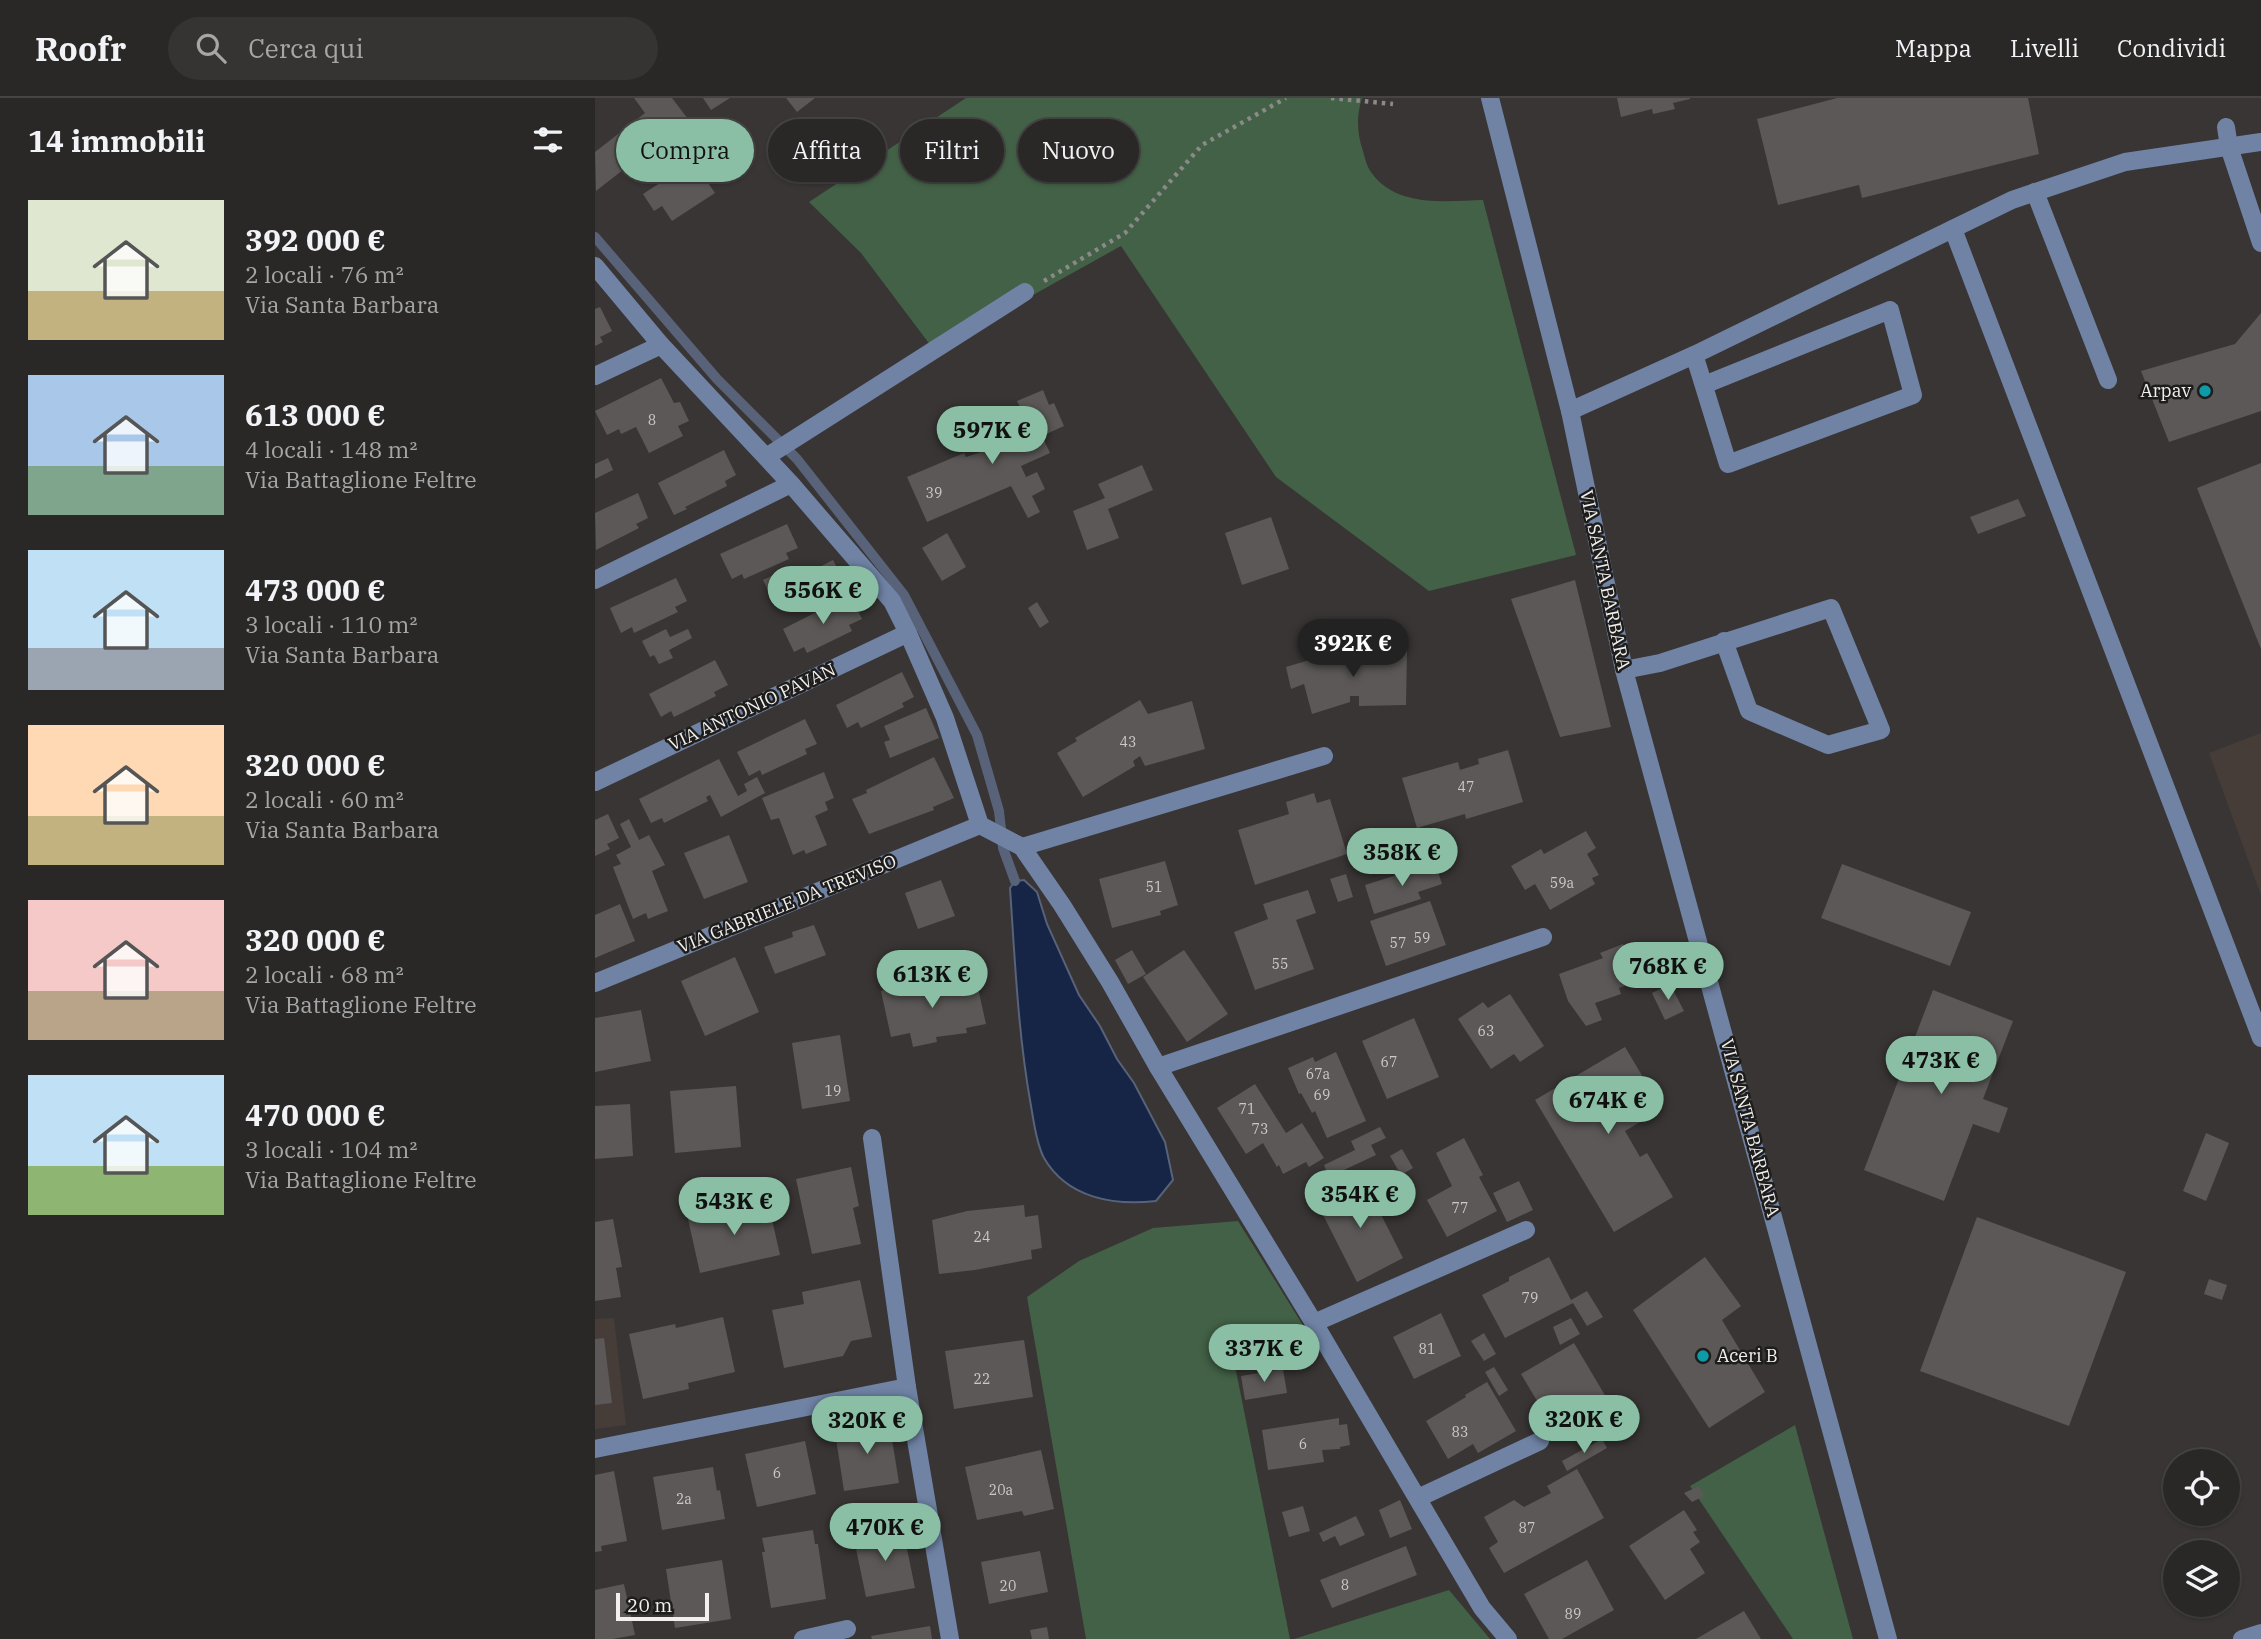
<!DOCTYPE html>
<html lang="it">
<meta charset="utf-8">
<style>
body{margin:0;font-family:"IBM Plex Serif",serif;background:#363433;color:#f1f3f6;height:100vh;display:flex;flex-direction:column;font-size:26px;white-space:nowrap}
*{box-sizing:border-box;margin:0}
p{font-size:23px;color:#a5a6a7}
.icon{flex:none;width:38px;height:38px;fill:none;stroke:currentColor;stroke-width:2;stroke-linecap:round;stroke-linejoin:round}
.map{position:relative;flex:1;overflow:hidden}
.panel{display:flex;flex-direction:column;background:#2a2827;width:595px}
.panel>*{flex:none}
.guide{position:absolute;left:21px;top:21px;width:665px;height:63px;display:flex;gap:14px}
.tools{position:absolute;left:1568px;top:1351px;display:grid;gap:14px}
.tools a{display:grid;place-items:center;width:77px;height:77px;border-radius:50%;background:#2a2827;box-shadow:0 2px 5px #0004,0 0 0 2px #464444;font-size:35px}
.scale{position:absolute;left:21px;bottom:18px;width:93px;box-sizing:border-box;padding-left:7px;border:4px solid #f1f0ef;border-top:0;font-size:19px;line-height:24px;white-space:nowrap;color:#f1f0ef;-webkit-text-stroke:5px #1e1d1c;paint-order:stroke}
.price{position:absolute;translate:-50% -60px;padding:0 16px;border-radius:24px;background:#8abfa5;color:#111;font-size:23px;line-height:46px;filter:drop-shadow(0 2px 4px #0008)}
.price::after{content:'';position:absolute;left:50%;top:42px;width:21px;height:16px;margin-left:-10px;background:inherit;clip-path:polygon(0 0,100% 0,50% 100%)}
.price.on{background:#222;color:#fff}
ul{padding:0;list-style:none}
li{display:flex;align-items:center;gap:21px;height:175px;padding:0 28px}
li span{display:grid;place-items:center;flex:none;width:196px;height:140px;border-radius:0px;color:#555}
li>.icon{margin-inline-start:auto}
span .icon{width:84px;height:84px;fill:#fffc;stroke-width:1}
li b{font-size:30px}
h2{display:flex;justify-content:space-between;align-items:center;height:84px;padding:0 28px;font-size:30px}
.chip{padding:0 24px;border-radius:32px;background:#2a2827;box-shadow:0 2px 5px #0004,0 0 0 2px #464444;font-size:24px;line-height:63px}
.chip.on{background:#8abfa5;color:#111}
header{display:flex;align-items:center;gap:42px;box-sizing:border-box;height:98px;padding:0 35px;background:#2a2827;border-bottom:2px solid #464444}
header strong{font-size:33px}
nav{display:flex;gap:38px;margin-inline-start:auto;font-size:24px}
.search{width:490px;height:63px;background:#363433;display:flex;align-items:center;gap:18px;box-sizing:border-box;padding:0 24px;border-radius:38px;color:#a5a6a7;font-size:26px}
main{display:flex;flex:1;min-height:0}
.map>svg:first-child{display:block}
</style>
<header>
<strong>Roofr</strong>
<div class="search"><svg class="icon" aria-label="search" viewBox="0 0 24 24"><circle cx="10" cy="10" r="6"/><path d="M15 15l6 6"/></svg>Cerca qui</div>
<nav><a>Mappa</a><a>Livelli</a><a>Condividi</a></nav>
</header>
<main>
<section class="panel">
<h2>14 immobili<svg class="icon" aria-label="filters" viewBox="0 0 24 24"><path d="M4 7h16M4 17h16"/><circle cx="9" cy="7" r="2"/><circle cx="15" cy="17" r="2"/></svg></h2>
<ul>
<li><span style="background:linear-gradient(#dfe7d0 65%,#c2b280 0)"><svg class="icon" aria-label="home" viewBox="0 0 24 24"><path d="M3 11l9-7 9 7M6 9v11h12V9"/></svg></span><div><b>392 000 €</b><p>2 locali · 76 m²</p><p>Via Santa Barbara</p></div></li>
<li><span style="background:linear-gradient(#a9c7e8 65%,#7fa58c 0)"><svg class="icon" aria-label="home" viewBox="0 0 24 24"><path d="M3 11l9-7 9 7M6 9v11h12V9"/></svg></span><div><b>613 000 €</b><p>4 locali · 148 m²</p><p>Via Battaglione Feltre</p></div></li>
<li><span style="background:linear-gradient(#bfe0f5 70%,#9aa5b1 0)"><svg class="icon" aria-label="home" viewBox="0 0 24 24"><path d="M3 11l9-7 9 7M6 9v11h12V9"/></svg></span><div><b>473 000 €</b><p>3 locali · 110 m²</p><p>Via Santa Barbara</p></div></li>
<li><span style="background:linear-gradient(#ffd9b3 65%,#c2b280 0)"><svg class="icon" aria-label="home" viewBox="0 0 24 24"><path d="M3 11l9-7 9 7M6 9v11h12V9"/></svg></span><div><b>320 000 €</b><p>2 locali · 60 m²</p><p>Via Santa Barbara</p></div></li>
<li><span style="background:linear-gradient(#f6c9c9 65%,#b9a48a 0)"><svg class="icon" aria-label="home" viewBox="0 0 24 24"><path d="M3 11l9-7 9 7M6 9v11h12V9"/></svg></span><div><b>320 000 €</b><p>2 locali · 68 m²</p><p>Via Battaglione Feltre</p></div></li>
<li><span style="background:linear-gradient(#bfe0f5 65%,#8fb573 0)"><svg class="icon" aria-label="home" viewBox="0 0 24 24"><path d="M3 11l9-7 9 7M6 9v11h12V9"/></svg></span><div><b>470 000 €</b><p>3 locali · 104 m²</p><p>Via Battaglione Feltre</p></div></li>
</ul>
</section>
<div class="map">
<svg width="1666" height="1541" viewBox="0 0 1666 1541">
<rect width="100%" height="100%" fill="#383534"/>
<g fill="#463d38">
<path d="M1666,635V797L1614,655Z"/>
<path d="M19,1220L31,1327L0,1331V1221Z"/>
</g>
<g fill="#426146">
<path d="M371,0H767C761,19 762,35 768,53C770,60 772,69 776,74C801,110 851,103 888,102L981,457L834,493L681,379L526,148L339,252L266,155L214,104Z"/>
<path d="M643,1123L719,1245L639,1263L695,1541H491L432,1199L484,1163L558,1130Z"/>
<path d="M1200,1327L1258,1541H1198L1095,1388Z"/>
<path d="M854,1492L895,1541H699Z"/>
</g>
<path fill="#162546" stroke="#586279" stroke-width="2" d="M429,782L442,794L452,826L484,897L505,928L522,961L539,985L570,1044L578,1082L561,1103C519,1108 472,1100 449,1060C441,1045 439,1024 436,1008C423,936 420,863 415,790L420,783Z"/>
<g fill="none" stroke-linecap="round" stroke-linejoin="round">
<path stroke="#586279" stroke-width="10" d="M0,139L122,281L202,361L309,497L382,637L404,713L408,750L420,783"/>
</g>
<g fill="#5b5857">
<path d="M39,0H77L93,21L1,93L0,54L50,15Z"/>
<path d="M108,0H135L116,12Z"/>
<path d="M191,0H220L202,14Z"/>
<path d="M1022,0H1095V1L1078,5L1080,11L1058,16L1057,11L1026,19Z"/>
<path d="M1242,0H1433L1444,56L1267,100L1264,87L1183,107L1162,21Z"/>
<path d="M108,57L120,76L111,82L120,95L77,123L67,108L59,113L48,96Z"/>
<path d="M5,209L17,233L5,239L8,244L0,248V211Z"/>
<path d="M1666,215V313L1574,344L1546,273L1640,246Z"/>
<path d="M66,280L79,305L85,304L94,323L83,328L88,338L54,355L41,329L26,336L24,331L12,337L0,313Z"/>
<path d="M448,292L454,307L459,305L469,328L447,338L455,355L426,368L431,379L442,374L450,391L437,398L445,414L433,420L416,388L332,424L312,379L369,355L371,359L414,345L408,329L430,320L422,303Z"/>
<path d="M129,352L141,377L130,383L132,388L90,409L92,411L79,417L63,385Z"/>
<path d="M13,360L18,372L0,381V366Z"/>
<path d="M1666,365V551L1602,390Z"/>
<path d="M547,367L558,392L513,411L524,440L492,452L478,413L510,400L503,386Z"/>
<path d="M43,395L53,420L41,426L44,430L1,452L0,415Z"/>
<path d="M1423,401L1431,418L1383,436L1375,419Z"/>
<path d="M676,419L694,471L647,487L630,435Z"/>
<path d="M192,426L203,450L191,455L194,461L149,481L147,476L137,481L125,456Z"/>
<path d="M352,435L371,469L347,483L327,450Z"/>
<path d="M238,462L247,479L226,490L221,479L182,498L178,490L173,492L168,482L197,468L203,480Z"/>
<path d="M81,480L92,503L80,509L83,514L39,535L37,529L26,535L15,510Z"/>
<path d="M980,482L1016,629L965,639L916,501Z"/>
<path d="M255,497L267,521L254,527L257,533L212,555L209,549L199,554L188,531Z"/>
<path d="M442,504L454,524L445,530L433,510Z"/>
<path d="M71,531L75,539L93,531L97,540L74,552L78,560L64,566L59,557L55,559L47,543Z"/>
<path d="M751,551V554L812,552L811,607L764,608V598H755V604L717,616L709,586L696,591L691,569Z"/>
<path d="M120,562L133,587L119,594L121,598L79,619L76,613L66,619L54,596Z"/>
<path d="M307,574L319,599L307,605L309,609L266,630L263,624L252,630L241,607Z"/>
<path d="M545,602L553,616L597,603L610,651L550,668L545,658L538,663L540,668L488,699L462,655L482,643L480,640Z"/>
<path d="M331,610L344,640L295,660L289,644L295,642L289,628Z"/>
<path d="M210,621L222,646L210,651L212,656L167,677L165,672L154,678L142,654Z"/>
<path d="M913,652L928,704L871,721L870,716L822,730L807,680L863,664L865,672L884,666L883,661Z"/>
<path d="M339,659L359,700L338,709L339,712L274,736L257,701L272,695L271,692Z"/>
<path d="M124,661L143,698L152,693L149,686L162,679L170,695L126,719L115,697L111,699L113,703L69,725L67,720L56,725L44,701Z"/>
<path d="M229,674L239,700L230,704L233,712L220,718L232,747L211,756L209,752L198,757L184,720L176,722L167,700Z"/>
<path d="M719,695L722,705L735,701L752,756L660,787L643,732L694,716L691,704Z"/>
<path d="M13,716L24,740L12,746L15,751L0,758V722Z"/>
<path d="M34,721L44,742L54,737L70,767L57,773L73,813L53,821L51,815L38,821L18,769L26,766L21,757L36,749L25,726Z"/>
<path d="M991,733L1001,750L992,756L1004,777L997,780L1000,786L955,812L940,786L930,792L916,768L946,751L949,756Z"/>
<path d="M134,737L153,784L109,801L89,755Z"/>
<path d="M570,763L583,807L565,813L566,817L517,830L504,781Z"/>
<path d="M840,765L847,786L823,794L826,801L779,816L770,787Z"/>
<path d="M1247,766L1376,814L1355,868L1226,820Z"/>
<path d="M751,776L758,799L743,804L735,781Z"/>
<path d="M346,782L360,818L323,831L310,795Z"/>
<path d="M713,792L721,815L701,822L719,871L660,892L639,834L673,821L668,806Z"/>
<path d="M835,803L851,847L791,868L775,823Z"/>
<path d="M25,806L40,843L0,860V817Z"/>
<path d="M219,827L231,857L180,876L169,849L198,839L197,834Z"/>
<path d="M1028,846L1041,884L1024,890L1026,896L1000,905L1007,922L991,928L973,903L964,876L1008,860L1005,855Z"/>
<path d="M537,852L551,876L533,886L520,862Z"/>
<path d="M589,852L633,916L592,944L548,879Z"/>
<path d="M140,859L164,914L110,938L86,883Z"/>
<path d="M360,878L363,894L383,890L391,926L371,930L372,935L341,939L342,944L318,949L315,935L296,939L286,893Z"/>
<path d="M1075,886L1089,913L1070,922L1057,895Z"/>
<path d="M1338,892L1418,923L1388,1001L1413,1010L1404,1035L1378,1026L1349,1103L1269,1072Z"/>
<path d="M915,896L949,948L925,964L919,956L896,971L863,921L888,904L893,910Z"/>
<path d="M46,912L56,963L0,974V920Z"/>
<path d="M819,920L844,979L792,1001L767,943Z"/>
<path d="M245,937L255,1003L207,1011L197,945Z"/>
<path d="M1030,949L1067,1011L1030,1033L1045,1059L1052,1055L1078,1099L1019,1134L940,1002Z"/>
<path d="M741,954L771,1023L732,1040L720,1013L717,1015L706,995L704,996L693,970L718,959L720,964Z"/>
<path d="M660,986L691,1035L707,1025L729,1060L714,1069L711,1064L688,1076L684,1067L682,1069L668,1045L651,1056L622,1010Z"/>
<path d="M141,988L146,1049L80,1055L75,993Z"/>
<path d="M35,1006L38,1058L0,1061V1008Z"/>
<path d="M785,1029L791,1040L776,1047L781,1057L734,1079L729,1067L760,1052L756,1043Z"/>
<path d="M1611,1035L1634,1045L1611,1103L1588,1093Z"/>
<path d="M869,1040L888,1077L884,1079L902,1113L852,1139L832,1102L857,1088L841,1055Z"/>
<path d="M807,1051L818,1070L806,1077L795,1058Z"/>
<path d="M256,1069L264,1108L258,1110L266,1146L217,1156L201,1081Z"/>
<path d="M768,1081L808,1160L762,1184L722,1105Z"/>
<path d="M924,1083L938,1112L912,1124L898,1095Z"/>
<path d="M173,1104L185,1157L105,1175L93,1121Z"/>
<path d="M429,1107L430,1119L443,1117L447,1150L436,1152L437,1161L380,1172L344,1176L337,1122L372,1113Z"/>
<path d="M1382,1119L1531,1174L1474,1328L1325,1273Z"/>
<path d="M18,1121L27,1169L21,1170L26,1199L0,1203V1124Z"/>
<path d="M954,1159L976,1202L992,1193L1008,1219L992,1228L978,1205L910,1240L887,1197L914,1183V1179Z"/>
<path d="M1110,1159L1146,1208L1127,1222L1170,1294L1114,1330L1038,1212Z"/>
<path d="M1614,1181L1632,1187L1627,1202L1609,1196Z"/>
<path d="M265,1182L277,1239L256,1243L248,1258L189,1270L177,1212L209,1206L207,1194Z"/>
<path d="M846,1215L866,1258L819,1281L798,1239Z"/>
<path d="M128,1219L140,1274L93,1285L94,1291L48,1301L34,1236L80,1226L81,1230Z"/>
<path d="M976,1220L985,1236L965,1247L958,1229Z"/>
<path d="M889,1235L901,1256L889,1263L876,1243Z"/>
<path d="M9,1240L17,1305L0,1307V1241Z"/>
<path d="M429,1242L438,1299L359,1311L350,1253Z"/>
<path d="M979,1245L1011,1299L958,1330L926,1276Z"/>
<path d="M899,1269L913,1292L904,1298L890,1274Z"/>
<path d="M688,1271L692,1295L650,1302L646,1278Z"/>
<path d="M892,1284L921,1333L883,1355L878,1346L853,1361L831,1323L871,1299L870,1297Z"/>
<path d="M744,1320V1327L752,1326L755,1347L745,1349V1351L727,1352L729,1364L673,1372L667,1332Z"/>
<path d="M294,1322L304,1385L249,1393L240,1334L263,1330V1327Z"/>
<path d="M1007,1341L1012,1350L972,1373L967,1363Z"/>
<path d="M210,1343L221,1396L162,1409L150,1356Z"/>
<path d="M446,1352L459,1411L429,1418L427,1413L382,1422L370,1369Z"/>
<path d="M118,1369L122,1393L125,1392L130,1421L67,1432L58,1379Z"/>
<path d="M982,1371L1009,1420L909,1475L894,1450L903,1444L889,1419L919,1402L929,1409L956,1395L952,1388Z"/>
<path d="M19,1373L32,1443L6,1448L7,1453L0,1454V1377Z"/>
<path d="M1104,1388L1109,1398L1097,1404L1089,1395Z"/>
<path d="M805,1402L817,1431L795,1440L784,1412Z"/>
<path d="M708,1408L715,1433L694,1439L687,1414Z"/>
<path d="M1089,1412L1102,1432L1098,1434L1105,1444L1095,1451L1110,1475L1070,1502L1034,1448Z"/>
<path d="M761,1418L770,1437L745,1448L740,1438L728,1444L724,1435Z"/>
<path d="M308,1431L320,1490L271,1499L259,1441Z"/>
<path d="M218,1432L220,1446H223L231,1501L176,1510L167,1454H170L167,1440Z"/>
<path d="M811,1448L822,1477L737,1510L725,1482Z"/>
<path d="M445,1453L453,1494L394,1506L386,1464Z"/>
<path d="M127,1462L136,1521L80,1530L71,1471Z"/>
<path d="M992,1462L1019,1512L967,1541H954L929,1496Z"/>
<path d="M29,1486L40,1537L18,1541H0V1492Z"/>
<path d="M1149,1513L1166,1541H1101Z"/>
<path d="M335,1528L337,1541H277L276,1538Z"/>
<path d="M452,1529L454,1541H437L435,1532Z"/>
</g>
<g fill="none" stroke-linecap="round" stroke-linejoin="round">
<g stroke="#8c8a89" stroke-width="4.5" stroke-dasharray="3.5 5" stroke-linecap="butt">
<path d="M736,0L798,6"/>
<path d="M449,183L530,135L607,47L691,0"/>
</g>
<g stroke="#7083a5" stroke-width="18">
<path d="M895,0L975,313L1029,572L1293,1541"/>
<path d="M1631,29L1634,49L1666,145"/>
<path d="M1440,94L1513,282"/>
<path d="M1358,131L1666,940"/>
<path d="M0,168L66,247L196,386L297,503L313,535L350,620L385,727L427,749L467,807L515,884L563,969L719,1225L887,1510L913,1541"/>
<path d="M1099,257L1103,269L1133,366L1318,297L1295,212L1109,287"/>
<path d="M0,278L66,247"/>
<path d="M975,313L1099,257L1417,102L1530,64L1666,44"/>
<path d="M171,359L430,194"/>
<path d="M0,482L196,386"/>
<path d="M1029,572L1065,565L1236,510L1286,632L1233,647L1154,613L1129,543"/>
<path d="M0,684L313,535"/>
<path d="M427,749L729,658"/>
<path d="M0,885L385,727"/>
<path d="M563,969L948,839"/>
<path d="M277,1040L312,1289L355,1541"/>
<path d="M719,1225L931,1132"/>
<path d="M0,1351L312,1289"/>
<path d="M823,1400L945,1343"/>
<path d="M208,1541L252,1531"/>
<path d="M1647,1541L1666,1535"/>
</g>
</g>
<g fill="#0f9aa8" stroke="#1e1d1c" stroke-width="2.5">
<circle cx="1610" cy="293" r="7"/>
<circle cx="1108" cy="1258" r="7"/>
</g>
<g text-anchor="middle" stroke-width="5" stroke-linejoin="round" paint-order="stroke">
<g font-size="14" fill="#cccac9">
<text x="57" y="327">8</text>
<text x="339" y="400">39</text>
<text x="533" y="649">43</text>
<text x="871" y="694">47</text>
<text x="967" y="790">59a</text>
<text x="559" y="794">51</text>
<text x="827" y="845">59</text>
<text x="803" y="850">57</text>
<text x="685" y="871">55</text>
<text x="891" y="938">63</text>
<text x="794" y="969">67</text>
<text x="723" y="981">67a</text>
<text x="238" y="998">19</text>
<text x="727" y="1002">69</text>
<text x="652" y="1016">71</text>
<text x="665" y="1036">73</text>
<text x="865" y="1115">77</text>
<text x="387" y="1144">24</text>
<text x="935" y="1205">79</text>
<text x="832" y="1256">81</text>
<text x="387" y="1286">22</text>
<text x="865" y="1339">83</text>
<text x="708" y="1351">6</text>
<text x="182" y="1380">6</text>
<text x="406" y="1397">20a</text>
<text x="89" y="1406">2a</text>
<text x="932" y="1435">87</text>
<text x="750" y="1492">8</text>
<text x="413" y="1493">20</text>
<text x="978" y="1521">89</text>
</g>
<g font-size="18" fill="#f1f0ef" stroke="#1e1d1c" text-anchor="end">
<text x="1596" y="299">Arpav</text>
<text x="1122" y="1264" text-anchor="start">Aceri B</text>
</g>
<g font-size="18" fill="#f1f0ef" stroke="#1e1d1c">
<text transform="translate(1010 482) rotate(78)" y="6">VIA SANTA BARBARA</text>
<text transform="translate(157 609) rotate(-25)" y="6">VIA ANTONIO PAVAN</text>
<text transform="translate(192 806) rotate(-22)" y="6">VIA GABRIELE DA TREVISO</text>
<text transform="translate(1155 1030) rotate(75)" y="6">VIA SANTA BARBARA</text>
</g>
</g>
</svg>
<div class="tools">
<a><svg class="icon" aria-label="locate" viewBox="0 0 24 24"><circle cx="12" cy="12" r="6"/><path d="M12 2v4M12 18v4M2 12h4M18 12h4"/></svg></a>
<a><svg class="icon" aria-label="layers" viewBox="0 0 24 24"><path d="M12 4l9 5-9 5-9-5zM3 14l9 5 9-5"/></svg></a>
</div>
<div class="scale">20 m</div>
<b class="price" style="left:397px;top:368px">597K €</b>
<b class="price" style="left:228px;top:528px">556K €</b>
<b class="price on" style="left:758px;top:581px">392K €</b>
<b class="price" style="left:807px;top:790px">358K €</b>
<b class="price" style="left:1073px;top:904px">768K €</b>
<b class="price" style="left:337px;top:912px">613K €</b>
<b class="price" style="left:1346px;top:998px">473K €</b>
<b class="price" style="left:1013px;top:1038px">674K €</b>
<b class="price" style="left:765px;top:1132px">354K €</b>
<b class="price" style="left:139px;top:1139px">543K €</b>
<b class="price" style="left:669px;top:1286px">337K €</b>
<b class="price" style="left:989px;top:1357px">320K €</b>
<b class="price" style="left:272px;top:1358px">320K €</b>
<b class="price" style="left:290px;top:1465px">470K €</b>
<div class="guide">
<a class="chip on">Compra</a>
<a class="chip">Affitta</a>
<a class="chip">Filtri</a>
<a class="chip">Nuovo</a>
</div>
</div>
</main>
